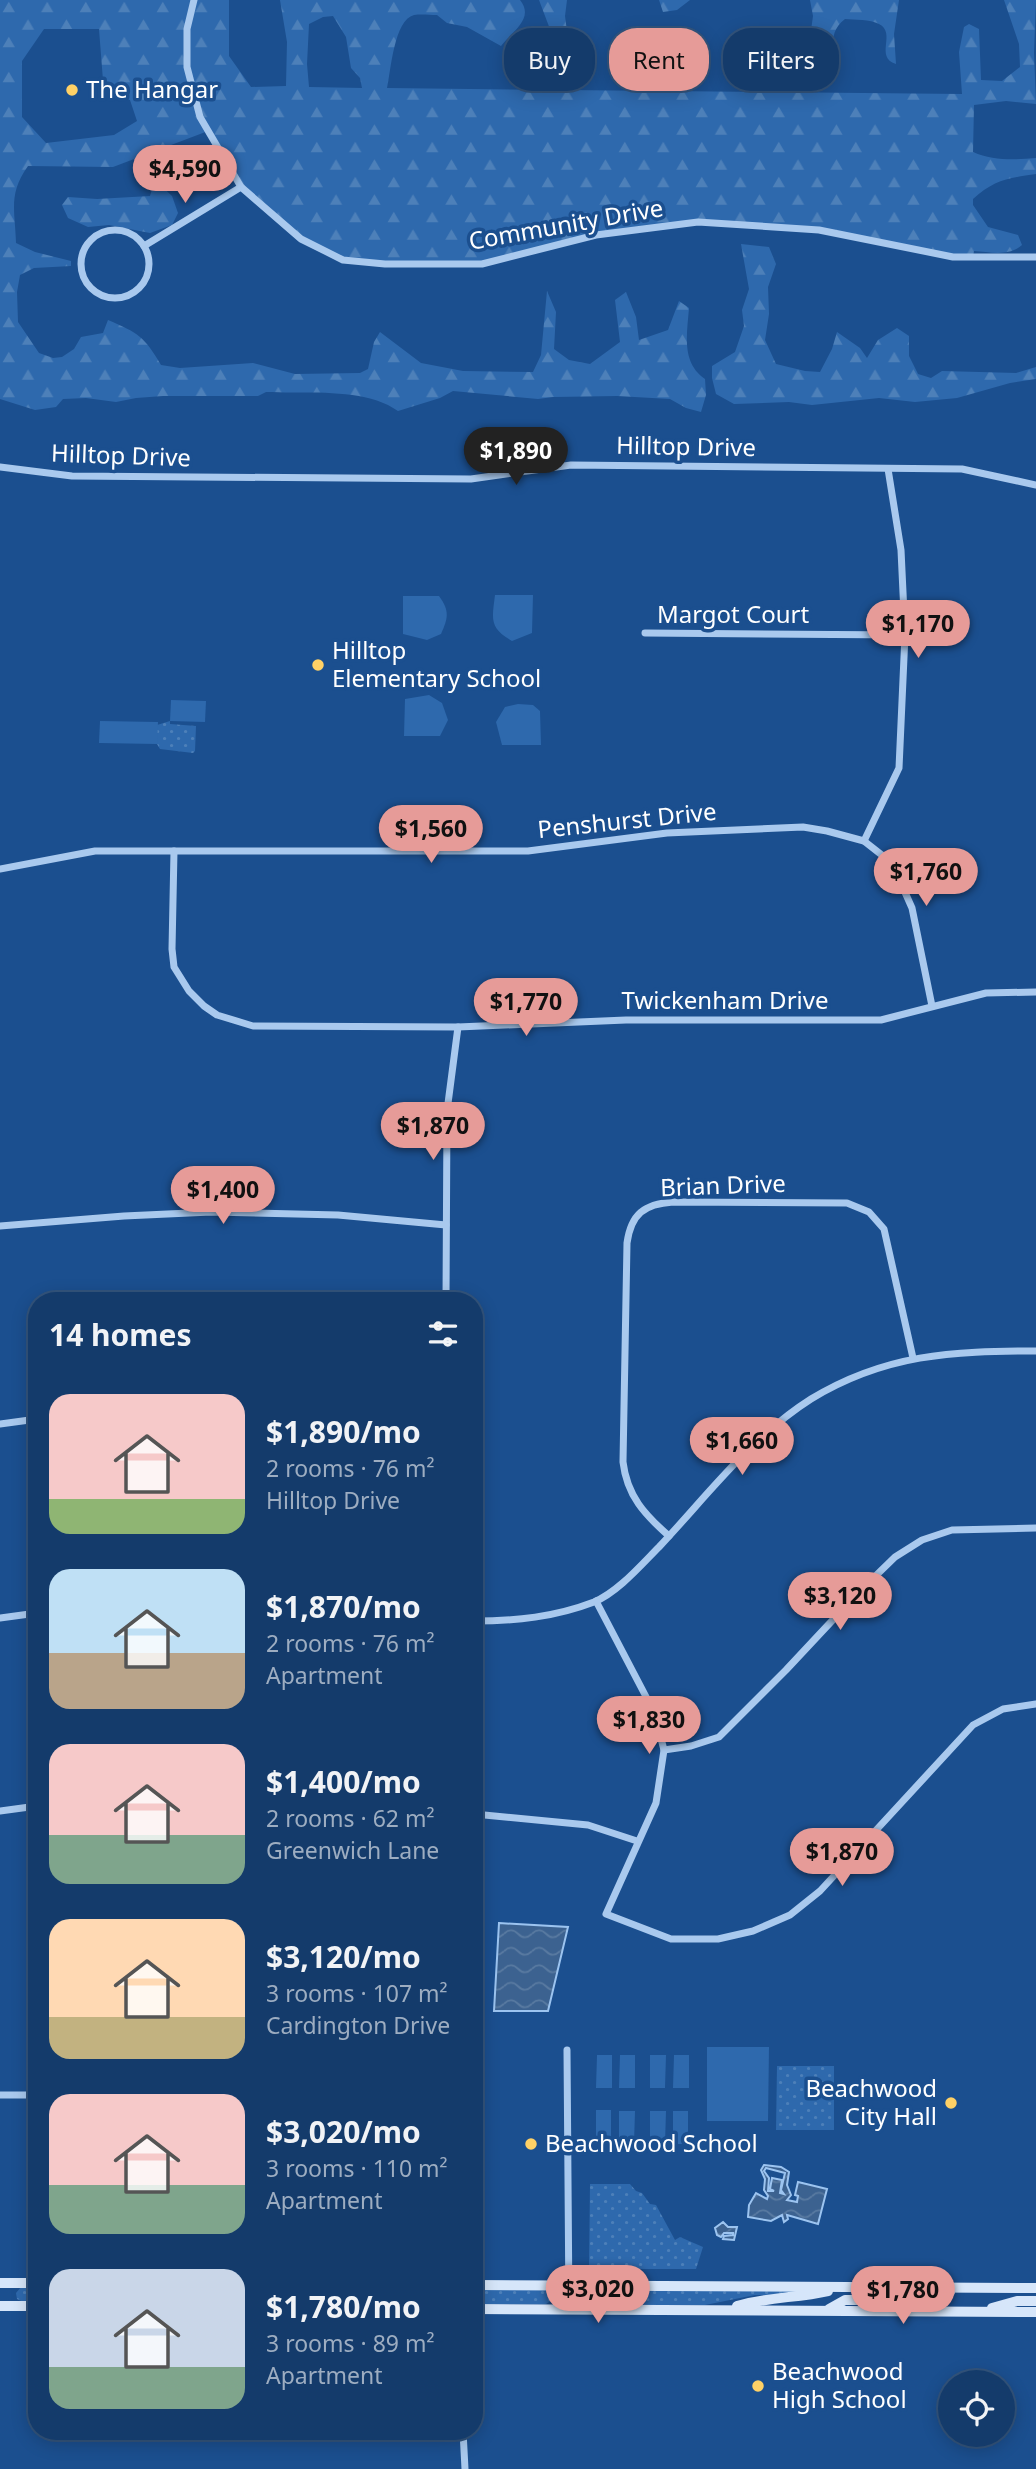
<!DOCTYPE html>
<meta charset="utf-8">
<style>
body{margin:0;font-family:"Noto Sans",sans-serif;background:#214673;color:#f1f3f6;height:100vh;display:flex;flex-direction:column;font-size:26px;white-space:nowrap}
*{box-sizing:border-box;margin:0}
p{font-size:23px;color:#9dadc1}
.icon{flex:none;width:38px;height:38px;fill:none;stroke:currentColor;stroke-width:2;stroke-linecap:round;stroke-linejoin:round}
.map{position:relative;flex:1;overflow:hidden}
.sheet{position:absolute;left:28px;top:1292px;width:455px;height:1148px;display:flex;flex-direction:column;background:#143b6b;border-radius:28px;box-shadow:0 4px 18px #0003,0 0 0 2px #33557e}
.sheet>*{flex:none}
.guide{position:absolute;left:504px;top:28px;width:427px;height:63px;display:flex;gap:14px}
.fabs{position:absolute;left:938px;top:2370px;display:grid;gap:14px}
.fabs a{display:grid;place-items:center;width:77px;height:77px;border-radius:50%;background:#143b6b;box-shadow:0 4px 18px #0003,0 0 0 2px #33557e;font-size:35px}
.price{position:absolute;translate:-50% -60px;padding:0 16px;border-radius:24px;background:#e69b98;color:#111;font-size:23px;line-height:46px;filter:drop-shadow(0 2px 4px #0008)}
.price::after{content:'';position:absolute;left:50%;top:42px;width:21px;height:16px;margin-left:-10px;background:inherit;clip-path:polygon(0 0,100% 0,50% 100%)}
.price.selected{background:#222;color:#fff}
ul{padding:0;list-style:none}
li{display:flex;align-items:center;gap:21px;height:175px;padding:0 21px}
li span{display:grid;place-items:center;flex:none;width:196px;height:140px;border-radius:21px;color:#555}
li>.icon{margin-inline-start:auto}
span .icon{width:84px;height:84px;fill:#fffc;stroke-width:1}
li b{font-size:30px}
h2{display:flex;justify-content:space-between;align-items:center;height:84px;padding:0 21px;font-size:30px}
.pill{padding:0 24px;border-radius:28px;background:#143b6b;box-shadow:0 4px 18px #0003,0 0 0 2px #33557e;font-size:24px;line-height:63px}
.pill.selected{background:#e69b98;color:#111}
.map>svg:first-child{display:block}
</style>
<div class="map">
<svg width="1036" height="2469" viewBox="0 0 1036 2469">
<defs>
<pattern id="green-dots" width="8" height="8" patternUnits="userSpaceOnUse" patternTransform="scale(1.75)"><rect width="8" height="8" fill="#2e69ad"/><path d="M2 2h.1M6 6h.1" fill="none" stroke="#4d80b9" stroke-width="1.8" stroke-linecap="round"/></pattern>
<pattern id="forest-firs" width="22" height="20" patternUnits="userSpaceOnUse" patternTransform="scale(1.75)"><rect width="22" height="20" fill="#2e69ad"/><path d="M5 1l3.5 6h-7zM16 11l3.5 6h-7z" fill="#4d80b9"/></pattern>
<pattern id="water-waves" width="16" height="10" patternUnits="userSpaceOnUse" patternTransform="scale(1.75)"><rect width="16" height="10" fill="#3c6290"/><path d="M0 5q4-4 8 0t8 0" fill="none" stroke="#597aa1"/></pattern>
</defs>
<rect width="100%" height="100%" fill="#1b4f8f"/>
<g fill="url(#green-dots)">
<path d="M170,721V724L196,726L195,751L193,753L160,749L157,744V725Z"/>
<path d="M777,2066H834V2130H776Z"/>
<path d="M590,2184H630L636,2191L642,2193L650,2204L656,2205L675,2240L680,2237L703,2247L696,2269H589Z"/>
<path d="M21,2287H37V2302L21,2301L17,2299L16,2293Z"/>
<path d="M474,2289L547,2290L551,2291L554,2299L546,2304H474Z"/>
<path d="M591,2290H609L608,2305L588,2303L586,2297Z"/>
<path d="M612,2290L800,2291L799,2295H755L705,2305H611Z"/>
</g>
<g fill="url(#forest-firs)" fill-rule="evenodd">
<path d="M0,0H229V56L251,87L286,86L287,42L280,0H520C535,19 512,31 501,46L467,27L447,23L437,15C430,15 421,14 414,15C394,20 391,70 387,88L552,90L558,61L556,45L539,0H567L565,16L568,39L564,90L962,94L959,52L964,27L969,24L979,29L981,80L1002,81L1020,67L1019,44L1004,0H1036L1034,53L1036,104L1006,101L974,105L973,152C993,161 1015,160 1036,158V174C1008,178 994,180 973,199V205L988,227L1018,235L1022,245C1009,257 990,252 974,251L973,257H953L819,230L698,222L596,235L482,264L343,260L301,239L241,187L208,131L113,167L28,166C8,194 15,210 16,243L35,252L71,261V266L34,268L20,275L17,292L18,322L39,353L53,358L62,357L74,349L81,337L103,333L108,320C138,333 144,336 161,365L180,368L253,363L295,374L360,373L368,369L374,342L380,332L421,363L463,371L533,372L541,355L547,291L556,312L554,349L569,360L590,364L620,342L615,300L626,292L636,317L639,340L668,330L679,301L689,308C687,334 681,363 705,379L706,395L701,412L686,408L670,399L617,396L553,397L538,399L453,391L440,398L398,411C365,387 306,394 266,392L258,396H163L136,398L116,402L86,398L63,399L56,407L35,410L0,399ZM333,16L346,37L351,68L360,78L362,88L309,87L307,64L309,24L323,17ZM44,29H99L104,93L130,100L137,121L114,135L46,143L22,117V61Z"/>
<path d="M659,0H690L677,10L663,12Z"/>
<path d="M810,0H899L894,34L896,64C874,57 897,33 879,24C870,19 855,20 845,19C822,36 842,59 825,82H814L809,45L813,16Z"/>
<path d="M155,180L172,196L178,213L172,225L150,233L109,225L88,227L68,218L62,205L68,197L97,199L150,196Z"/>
<path d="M741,244L769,247L776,264L768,287L769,314L765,340L776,364L805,371L820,372L832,349L837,332L860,348L867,358L878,340L897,328L909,336V356L918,374L931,378L942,371L1016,373L1036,367V379L1010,383L957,398L915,402L879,398L812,405L789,402L734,404L716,394L712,378V366L735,352L744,326L742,310L749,289Z"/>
</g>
<g fill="#2e69ad">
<path d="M495,595H533L532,633L512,641C489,628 492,619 495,595Z"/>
<path d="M403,596H439C450,611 448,618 441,634L427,640L403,634Z"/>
<path d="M429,695L442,703L448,720L440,736H404L405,699Z"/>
<path d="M171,700L206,701L205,722L170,721Z"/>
<path d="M518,704L533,705L540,711L541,745H502L496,722L505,707Z"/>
<path d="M100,721L158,722L157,744L99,743Z"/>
<path d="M707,2047H769L768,2121H707Z"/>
<path d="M597,2055H612V2088H596Z"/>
<path d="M620,2055H635V2088H619Z"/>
<path d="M650,2055H666L665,2088H650Z"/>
<path d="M674,2055H689V2088H673Z"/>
<rect x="596" y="2110" width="15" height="34"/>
<path d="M619,2111H635L634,2144H619Z"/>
<path d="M650,2111H666L665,2144H650Z"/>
<rect x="673" y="2111" width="15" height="33"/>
</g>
<g fill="url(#water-waves)" stroke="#9cc4f0" stroke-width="2" fill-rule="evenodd">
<path d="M499,1923L568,1927L548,2011H494Z"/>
<path d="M764,2165L781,2167L789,2172L787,2185L791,2195L787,2200L797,2202L798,2196L795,2195L798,2182L827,2189L818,2224L787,2215L788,2219L784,2222L782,2215L771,2221L748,2217L749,2205L756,2193L767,2199L768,2196L764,2190L765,2179L761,2170ZM766,2168L785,2173L781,2190L784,2194L780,2193L782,2180L772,2178L770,2189L774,2191H768L769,2178L764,2171Z"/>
<path d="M723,2222L728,2227H737L734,2240L723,2239L724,2236L733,2235V2233H724L721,2237L717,2235L715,2228Z"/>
</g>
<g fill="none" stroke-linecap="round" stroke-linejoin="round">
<g stroke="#a9c9ee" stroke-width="7">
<path d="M194,0L187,29V67L200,117L241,187L301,239L343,260L385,264H482L596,235L698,222L819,230L953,257H1036"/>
<circle cx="115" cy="264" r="34"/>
<path d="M144,246L241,187"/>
<path d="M0,467L72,476L471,479L571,465L962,469L1036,485"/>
<path d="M645,633L905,635"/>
<path d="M864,841L899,768L905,635L901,550L888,469"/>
<path d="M174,851L172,949L174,967L189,991L204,1006L217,1015L253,1026L458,1027L626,1020H881L986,993L1036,992"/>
<path d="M0,869L95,851H528L667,833L803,827L827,831L864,841L892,863L912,908L932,1006"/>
<path d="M0,1226L124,1216L211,1212L338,1215L446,1225"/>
<path d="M446,1300L447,1111L458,1027"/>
<path d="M0,1424L37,1419"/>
<path d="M669,1536C645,1515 627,1496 623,1462L627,1243C631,1214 644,1204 673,1202L847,1203L869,1212L884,1229L913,1358"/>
<path d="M596,1601L654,1712L664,1750L656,1803L606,1914L671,1939H718L753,1931L790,1915L820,1891L973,1725L1003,1709L1036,1704"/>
<path d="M0,1618L37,1613"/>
<path d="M474,1621C516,1621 555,1617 594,1602C618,1592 641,1565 659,1547C707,1496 751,1437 811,1399C885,1354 952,1351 1036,1351"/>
<path d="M664,1750L691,1746L719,1737L786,1670L858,1593L895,1557L922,1540L952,1530L1036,1528"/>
<path d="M0,1811L37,1806"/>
<path d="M474,1814L588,1825L637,1841"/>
<path d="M567,2050L569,2310"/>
<path d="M0,2095H37"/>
<path d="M463,2431L465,2469"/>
</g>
<g stroke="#d6e6fa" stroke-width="10">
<path d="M0,2283H37"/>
<path d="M474,2285L1036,2288"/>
<path d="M0,2306H37"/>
<path d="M737,2306C767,2297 797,2298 828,2291"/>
<path d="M992,2308L1017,2301H1036"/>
<path d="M474,2309L1036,2312"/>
<path d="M829,2309L845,2300H917L950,2292"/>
</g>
</g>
<g fill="#ffd166" stroke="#1b4f8f" stroke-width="2.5">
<circle cx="72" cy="90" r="7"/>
<circle cx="318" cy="665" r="7"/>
<circle cx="951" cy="2103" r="7"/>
<circle cx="531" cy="2144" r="7"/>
<circle cx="758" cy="2386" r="7"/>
</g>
<g text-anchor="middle" stroke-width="7" stroke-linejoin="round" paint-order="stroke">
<g font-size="24" fill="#fff" stroke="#1b4f8f" text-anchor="start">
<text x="86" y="98">The Hangar</text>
<text x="332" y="659">Hilltop<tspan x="332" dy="28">Elementary School</tspan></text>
<text x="937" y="2097" text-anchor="end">Beachwood<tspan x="937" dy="28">City Hall</tspan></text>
<text x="545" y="2152">Beachwood School</text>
<text x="772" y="2380">Beachwood<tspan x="772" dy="28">High School</tspan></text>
</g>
<g font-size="24" fill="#fff" stroke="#1b4f8f">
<text transform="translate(566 225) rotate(-10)" y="8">Community Drive</text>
<text transform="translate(686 447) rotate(1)" y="8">Hilltop Drive</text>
<text transform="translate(121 456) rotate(2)" y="8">Hilltop Drive</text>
<text x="733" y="623">Margot Court</text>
<text transform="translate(627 821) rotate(-6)" y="8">Penshurst Drive</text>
<text x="725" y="1009">Twickenham Drive</text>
<text transform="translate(723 1186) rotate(-2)" y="8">Brian Drive</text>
</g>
</g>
</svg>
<div class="fabs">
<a><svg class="icon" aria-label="locate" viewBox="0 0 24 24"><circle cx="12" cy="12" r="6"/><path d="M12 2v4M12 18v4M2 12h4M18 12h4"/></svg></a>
</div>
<b class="price" style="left:185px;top:205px">$4,590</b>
<b class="price selected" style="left:516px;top:487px">$1,890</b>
<b class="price" style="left:918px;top:660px">$1,170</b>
<b class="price" style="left:431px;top:865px">$1,560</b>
<b class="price" style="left:926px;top:908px">$1,760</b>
<b class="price" style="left:526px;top:1038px">$1,770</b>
<b class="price" style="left:433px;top:1162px">$1,870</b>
<b class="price" style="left:223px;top:1226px">$1,400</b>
<b class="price" style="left:742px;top:1477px">$1,660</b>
<b class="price" style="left:840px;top:1632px">$3,120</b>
<b class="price" style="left:649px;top:1756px">$1,830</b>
<b class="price" style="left:842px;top:1888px">$1,870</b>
<b class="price" style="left:598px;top:2325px">$3,020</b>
<b class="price" style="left:903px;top:2326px">$1,780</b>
<div class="guide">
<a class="pill">Buy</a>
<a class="pill selected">Rent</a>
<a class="pill">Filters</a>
</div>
<section class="sheet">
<h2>14 homes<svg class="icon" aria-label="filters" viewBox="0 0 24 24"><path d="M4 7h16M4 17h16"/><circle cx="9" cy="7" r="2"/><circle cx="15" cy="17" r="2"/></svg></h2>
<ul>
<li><span style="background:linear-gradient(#f6c9c9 75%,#8fb573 0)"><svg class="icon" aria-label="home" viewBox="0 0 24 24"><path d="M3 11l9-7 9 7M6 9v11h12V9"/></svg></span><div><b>$1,890/mo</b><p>2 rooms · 76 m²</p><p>Hilltop Drive</p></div></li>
<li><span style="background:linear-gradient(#bfe0f5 60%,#b9a48a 0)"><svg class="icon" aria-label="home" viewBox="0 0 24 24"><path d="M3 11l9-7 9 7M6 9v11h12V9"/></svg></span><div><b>$1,870/mo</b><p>2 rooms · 76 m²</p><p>Apartment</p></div></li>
<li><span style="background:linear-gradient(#f6c9c9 65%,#7fa58c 0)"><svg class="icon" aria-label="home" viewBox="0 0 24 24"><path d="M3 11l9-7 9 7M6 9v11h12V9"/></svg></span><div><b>$1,400/mo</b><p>2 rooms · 62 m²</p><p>Greenwich Lane</p></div></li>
<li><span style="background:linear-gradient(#ffd9b3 70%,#c2b280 0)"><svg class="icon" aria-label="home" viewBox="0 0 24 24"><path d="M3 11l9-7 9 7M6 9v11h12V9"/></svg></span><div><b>$3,120/mo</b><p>3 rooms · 107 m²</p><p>Cardington Drive</p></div></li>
<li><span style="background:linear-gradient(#f6c9c9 65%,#7fa58c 0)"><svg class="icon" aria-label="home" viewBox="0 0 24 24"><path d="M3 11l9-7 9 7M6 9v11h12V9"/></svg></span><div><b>$3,020/mo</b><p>3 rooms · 110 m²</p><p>Apartment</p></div></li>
<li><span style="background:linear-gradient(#c9d6e8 70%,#7fa58c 0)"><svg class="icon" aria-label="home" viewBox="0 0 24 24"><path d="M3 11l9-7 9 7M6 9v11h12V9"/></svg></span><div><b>$1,780/mo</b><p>3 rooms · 89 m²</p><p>Apartment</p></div></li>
</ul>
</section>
</div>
